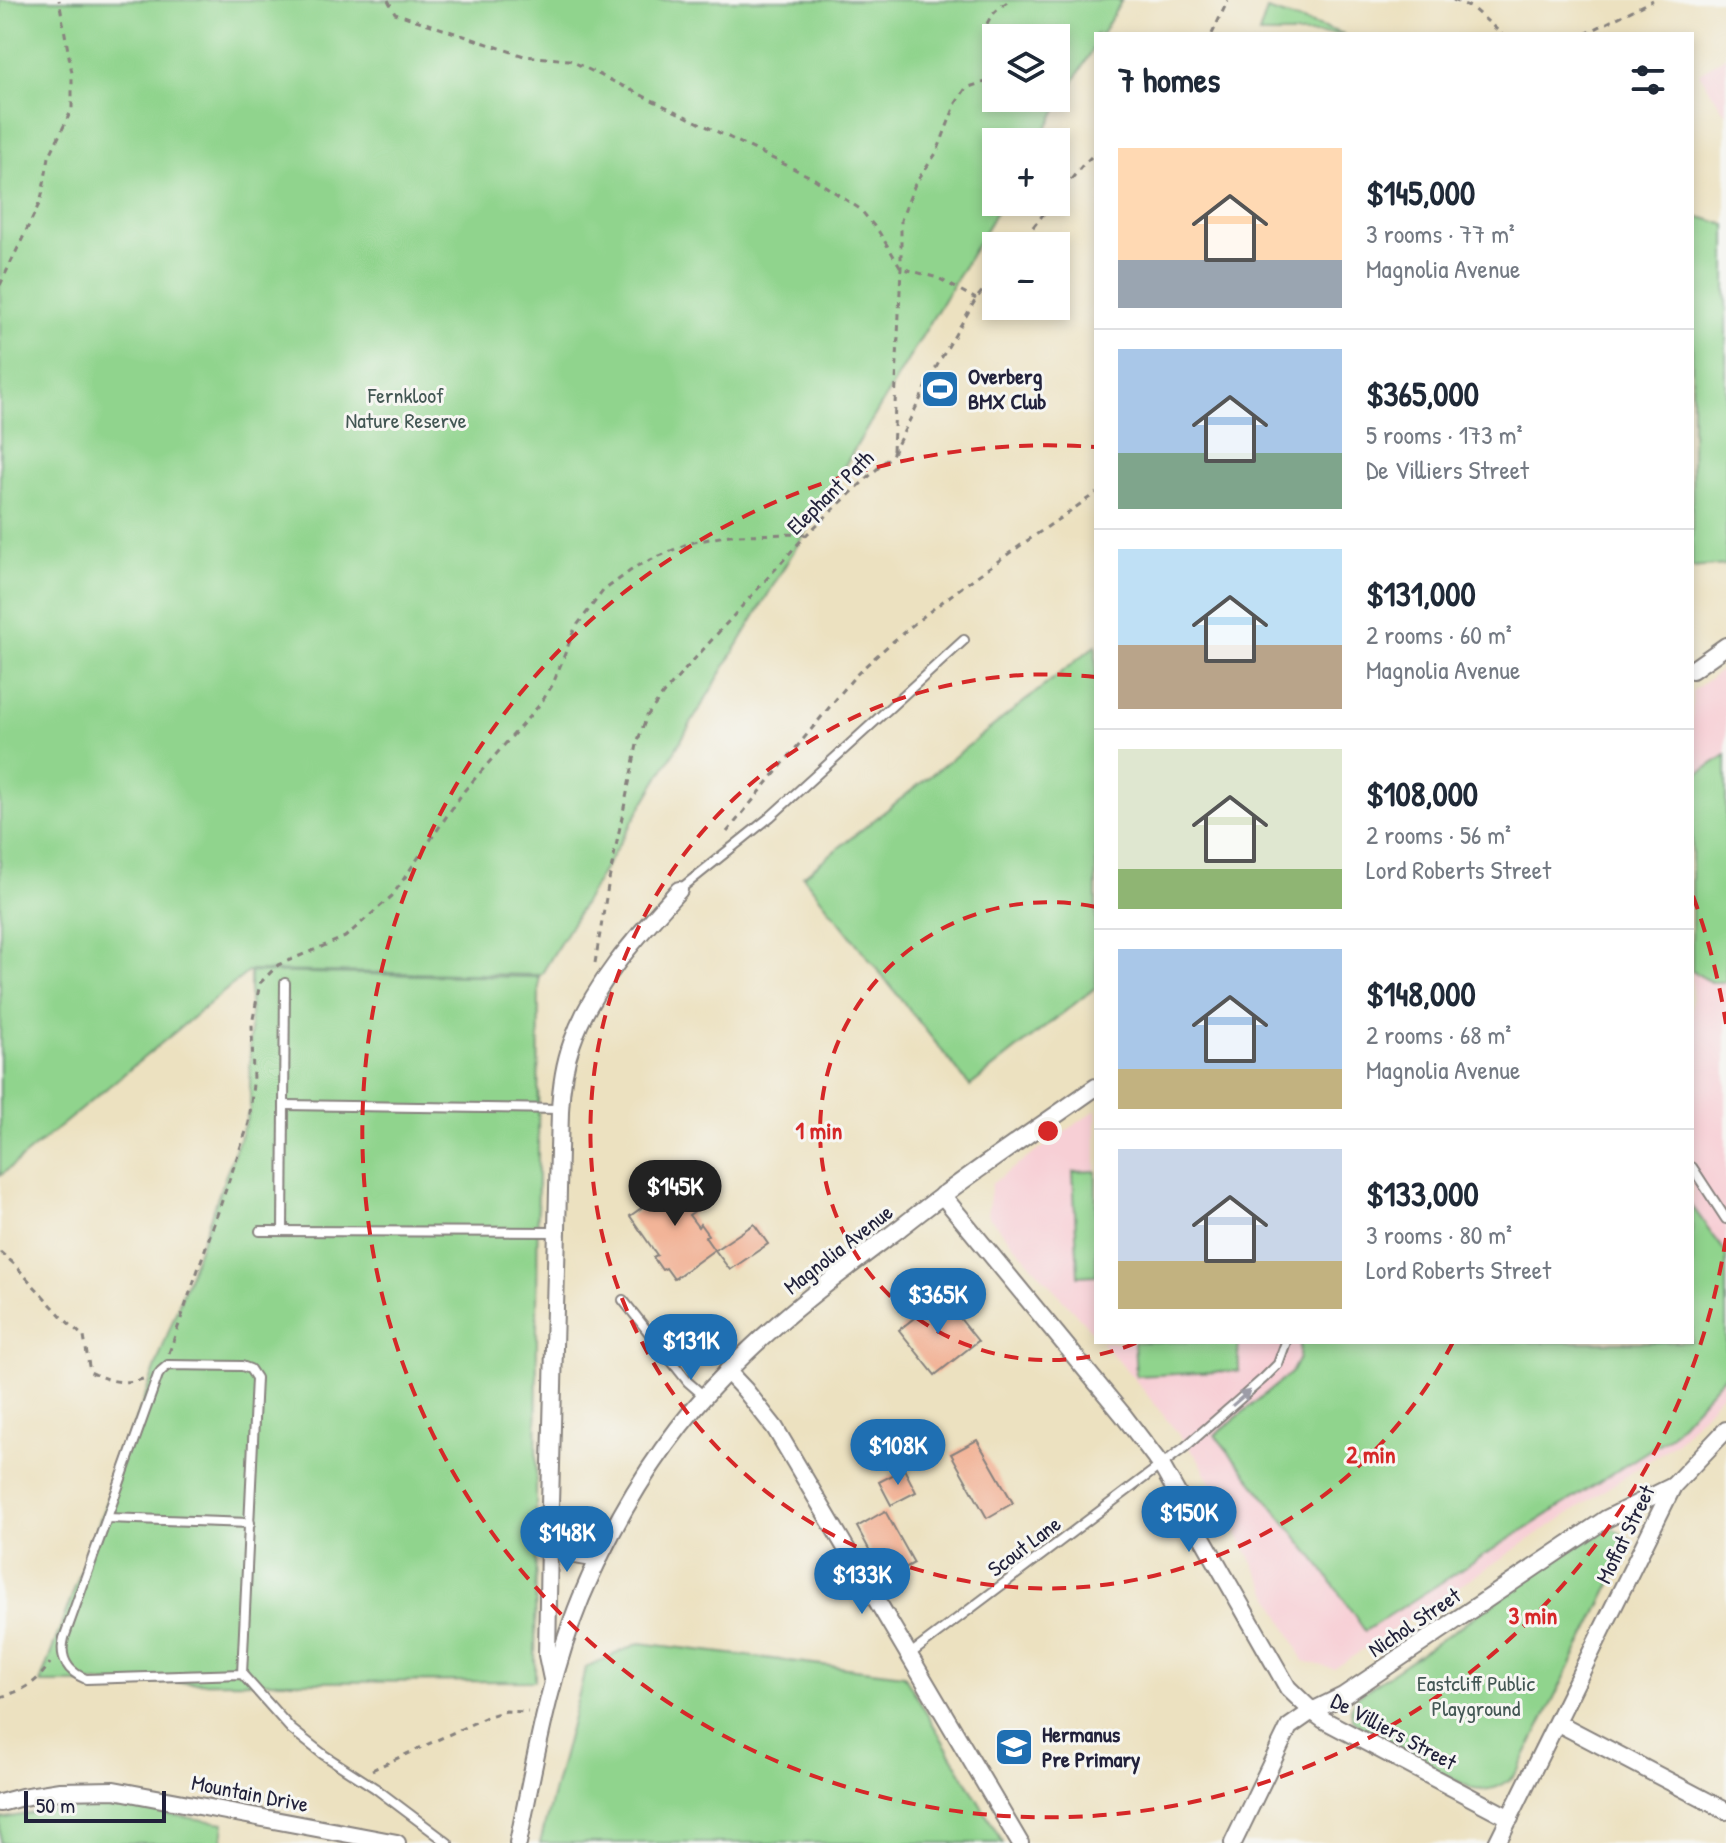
<!DOCTYPE html>
<meta charset="utf-8">
<style>
body{margin:0;font-family:"Patrick Hand",sans-serif;background:#f2f2f3;color:#1f2937;height:100vh;display:flex;flex-direction:column;font-size:30px;white-space:nowrap}
*{box-sizing:border-box;margin:0}
p{font-size:26px;color:#747a83}
.icon{flex:none;width:44px;height:44px;fill:none;stroke:currentColor;stroke-width:2;stroke-linecap:round;stroke-linejoin:round}
.map{position:relative;flex:1;overflow:hidden}
.side{position:absolute;left:1094px;top:32px;width:600px;height:1312px;display:flex;flex-direction:column;background:#fff;border-radius:0px;box-shadow:0 4px 12px #0003}
.side>*{flex:none}
.buttons{position:absolute;left:982px;top:24px;display:grid;gap:16px}
.buttons a{display:grid;place-items:center;width:88px;height:88px;border-radius:0px;background:#fff;box-shadow:0 4px 12px #0003;font-size:40px}
.scale{position:absolute;left:24px;bottom:20px;width:142px;box-sizing:border-box;padding-left:8px;border:4px solid #22223b;border-top:0;font-size:22px;line-height:28px;white-space:nowrap;color:#22223b;-webkit-text-stroke:6px #f6f6f2;paint-order:stroke}
.price{position:absolute;translate:-50% -68px;padding:0 18px;border-radius:28px;background:#1f6fb2;color:#fff;font-size:26px;line-height:52px;filter:drop-shadow(0 2px 4px #0008)}
.price::after{content:'';position:absolute;left:50%;top:48px;width:24px;height:18px;margin-left:-12px;background:inherit;clip-path:polygon(0 0,100% 0,50% 100%)}
.price.selected{background:#222;color:#fff}
ul{padding:0;list-style:none}
li{display:flex;align-items:center;gap:24px;height:200px;padding:0 24px}
li+li{border-top:2px solid #e0e1e3}
li span{display:grid;place-items:center;flex:none;width:224px;height:160px;border-radius:0px;color:#555}
li>.icon{margin-inline-start:auto}
span .icon{width:96px;height:96px;fill:#fffc;stroke-width:1}
li b{font-size:34px}
h2{display:flex;justify-content:space-between;align-items:center;height:96px;padding:0 24px;font-size:34px}
.map>svg:first-child{display:block}
</style>
<div class="map">
<svg width="1726" height="1843" viewBox="0 0 1726 1843">
<rect width="100%" height="100%" fill="#f6f6f2"/>
<filter id="ink" filterUnits="userSpaceOnUse"><feTurbulence type="fractalNoise" baseFrequency=".0125" numOctaves="2"/><feDisplacementMap in="SourceGraphic" scale="16" xChannelSelector="R" yChannelSelector="G"/><feConvolveMatrix kernelMatrix="1 2 1 2 8 2 1 2 1" color-interpolation-filters="sRGB"/></filter>
<filter id="wash" filterUnits="userSpaceOnUse"><feTurbulence type="fractalNoise" baseFrequency=".006" numOctaves="4" result="noise"/><feDisplacementMap in="SourceGraphic" scale="32" xChannelSelector="R" yChannelSelector="G"/><feGaussianBlur stdDeviation="1.8" result="paint"/><feColorMatrix in="noise" values="0 0 0 0 0 0 0 0 0 0 0 0 0 0 0 0 0 1.4 0 .05"/><feComposite in="paint" operator="in"/></filter>
<g filter="url(#wash)">
<rect width="100%" height="100%" fill="#ece1c0"/>
<g fill="#f7cfd5">
<path d="M1726,56V114L1699,73Z"/>
<path d="M1726,667V1389L1676,1443L1334,1669L1304,1661L1199,1460L1132,1376L1101,1342H1692V691Z"/>
<path d="M1096,1110V1336L987,1215L992,1183Z"/>
</g>
<g fill="#90d48d" stroke="#597b64" stroke-width="2" fill-rule="evenodd">
<path d="M0,0H1122L1102,34H1096V44L1038,142H996V202H1002L541,975L249,971L0,1176ZM996,38H1056V98H996Z"/>
<path d="M1267,10L1344,34H1259Z"/>
<path d="M1692,218H1704L1726,225V565L1692,568Z"/>
<path d="M1096,645V987L970,1086L803,876Z"/>
<path d="M1726,755V982H1711L1692,971V778Z"/>
<path d="M250,972L539,977L535,1681L40,1683L250,1109Z"/>
<path d="M1096,1171V1275L1078,1276L1073,1172Z"/>
<path d="M1692,1206L1726,1253V1374L1668,1438L1365,1631L1322,1568L1215,1435L1291,1373L1299,1358L1300,1342H1692Z"/>
<path d="M1134,1342H1238L1239,1371L1136,1376Z"/>
<path d="M1614,1529L1629,1539L1628,1549L1622,1562L1519,1769C1508,1785 1493,1792 1473,1789C1451,1777 1363,1736 1353,1719C1349,1710 1352,1702 1358,1696L1578,1546L1609,1530Z"/>
<path d="M640,1643L904,1675L1003,1843H540L586,1667Z"/>
<path d="M106,1805L224,1823L222,1843H0V1819C36,1812 70,1806 106,1805Z"/>
</g>
<g id="blocks">
<g fill="#f2b498">
<path d="M687,1176L706,1203L689,1215L698,1227L700,1224L708,1235L705,1237L714,1250L674,1279L666,1268L662,1270L653,1257L657,1255L630,1216Z"/>
<path d="M754,1224L768,1244L730,1270L715,1250Z"/>
<path d="M942,1296L978,1341L935,1375L899,1330Z"/>
<path d="M977,1440L1013,1503L987,1518L951,1454Z"/>
<path d="M904,1469L916,1492L891,1505L879,1482Z"/>
<path d="M885,1511L914,1563L885,1579L857,1527Z"/>
</g>
</g>
</g>
<g filter="url(#ink)">
<use href="#blocks" fill-opacity="0" stroke="#87827e" stroke-width="2"/>
<g fill="none" stroke-linecap="round" stroke-linejoin="round">
<g stroke="#87827e" stroke-width="12">
<g id="lane">
<path d="M679,890L770,817L964,640"/>
<path d="M284,1105L560,1109"/>
<path d="M1692,1167L1726,1219"/>
<path d="M260,1231L557,1232"/>
<path d="M283,1231L285,983"/>
<path d="M623,1300L688,1382L704,1396"/>
<path d="M107,1518L250,1523"/>
<path d="M909,1655L1185,1447L1264,1378L1278,1364L1286,1342"/>
<path d="M242,1674L86,1679C68,1672 59,1658 64,1638L158,1375L161,1371L168,1365L242,1366L250,1369L256,1378L242,1674L291,1729L324,1755L375,1788L448,1843"/>
</g>
</g>
<g stroke="#87827e" stroke-width="20">
<g id="street">
<path d="M1692,670L1726,646"/>
<path d="M942,1195L1123,1415L1161,1465L1288,1688L1312,1711L1324,1720L1510,1818"/>
<path d="M727,1371L745,1390L775,1428L1020,1843"/>
<path d="M549,1544L569,1554L599,1559"/>
<path d="M552,1679L547,1655L549,1544L560,1111C561,1087 564,1065 572,1043C592,985 638,935 679,890"/>
<path d="M1558,1723L1726,1811"/>
<path d="M0,1803L22,1797L60,1791L114,1790L397,1843"/>
<path d="M518,1843C535,1761 549,1676 581,1598C616,1515 665,1435 728,1371C780,1317 840,1273 900,1228C914,1217 928,1206 943,1195C993,1158 1045,1123 1096,1087"/>
<path d="M1233,1843L1289,1727L1312,1711L1343,1696L1606,1519L1673,1486"/>
<path d="M1497,1843L1673,1486L1726,1430"/>
</g>
</g>
<g stroke="#87827e" stroke-width="3" stroke-dasharray="6 6" stroke-linecap="butt">
<path d="M388,0L395,13L524,56L569,60L813,178L860,209L879,232L901,268L938,278L976,299"/>
<path d="M1453,0L1471,7L1502,34"/>
<path d="M1212,34L1228,0"/>
<path d="M1585,34L1653,0"/>
<path d="M996,56C988,51 991,54 988,45C980,23 993,12 1010,0"/>
<path d="M1056,198L1082,166L1096,152"/>
<path d="M1018,246L1053,202"/>
<path d="M0,285L41,200L49,157L72,109V73L59,0"/>
<path d="M893,451L901,268V220L915,184L937,152L956,103L966,88L981,83L996,81"/>
<path d="M727,832L855,676C928,605 1014,551 1096,493"/>
<path d="M595,963L609,880L638,740L647,716L664,693L807,534L892,455L939,362L976,299L996,274"/>
<path d="M0,1252L12,1262L64,1319L84,1337L90,1372C108,1381 124,1385 143,1379"/>
<path d="M169,1353L249,1123L253,1084L252,1024L260,983L278,965L345,937L392,896L464,791L541,703L553,684L575,628L603,591L637,566L689,543L730,535L807,534"/>
<path d="M0,1697C23,1691 37,1683 50,1663"/>
<path d="M372,1770L489,1716L506,1711L528,1712"/>
</g>
<use href="#lane" stroke="#fff" stroke-width="8"/>
<use href="#street" stroke="#fff" stroke-width="16"/>
</g>
<defs><path id="oneway-solid" d="M-6-.8H1V-3.2L6.5 0L1 3.2V.8H-6Z" transform="scale(2)"/></defs>
<use fill="#9c9ca7" href="#oneway-solid" transform="translate(1241 1398) rotate(-41)"/>
</g>
<g fill="none" stroke="#d62828" stroke-width="4" stroke-dasharray="14 10">
<path d="M1136 1343A229 229 0 1 1 1096 907"/>
<path d="M1453 1342A457 457 0 1 1 1096 677"/>
<path d="M1726 1238A686 686 0 1 1 1096 447M1693 896A686 686 0 0 1 1726 1024"/>
</g>
<defs>
<g id="stadium-square" transform="scale(2)"><rect x="-9" y="-9" width="18" height="18" rx="4" fill="#1f6fb2" stroke="#f6f6f2"/><path d="M0-5a6.5 5 0 1 0 0 10a6.5 5 0 1 0 0-10ZM-3.5-1.8h7v3.6h-7Z" fill="#fff"/></g>
<g id="school-square" transform="scale(2)"><rect x="-9" y="-9" width="18" height="18" rx="4" fill="#1f6fb2" stroke="#f6f6f2"/><path d="M0-5L7-2L0 1L-7-2ZM-4 1L0 2.5L4 1V4Q0 6-4 4Z" fill="#fff"/></g>
</defs>
<g fill-rule="evenodd">
<use href="#stadium-square" x="940" y="389"/>
<use href="#school-square" x="1014" y="1747"/>
</g>
<g text-anchor="middle" stroke-width="6" stroke-linejoin="round" paint-order="stroke">
<g font-size="22" font-weight="bold" fill="#22223b" stroke="#f6f6f2" text-anchor="start">
<text x="968" y="384">Overberg<tspan x="968" dy="25">BMX Club</tspan></text>
<text x="1042" y="1742">Hermanus<tspan x="1042" dy="25">Pre Primary</tspan></text>
</g>
<g font-size="22" fill="#435754" stroke="#f6f6f2">
<text x="406" y="403">Fernkloof<tspan x="406" dy="25">Nature Reserve</tspan></text>
<text x="1476" y="1691">Eastcliff Public<tspan x="1476" dy="25">Playground</tspan></text>
</g>
<g font-size="22" fill="#22223b" stroke="#f6f6f2">
<text transform="translate(830 492) rotate(-44)" y="8">Elephant Path</text>
<text transform="translate(838 1249) rotate(-38)" y="8">Magnolia Avenue</text>
<text transform="translate(1625 1534) rotate(-64)" y="8">Moffat Street</text>
<text transform="translate(1024 1546) rotate(-37)" y="8">Scout Lane</text>
<text transform="translate(1414 1622) rotate(-34)" y="8">Nichol Street</text>
<text transform="translate(1394 1731) rotate(28)" y="8">De Villiers Street</text>
<text transform="translate(250 1793) rotate(11)" y="8">Mountain Drive</text>
</g>
</g>
<circle cx="1048" cy="1131" r="12" fill="#d62828" stroke="#f6f6f2" stroke-width="4"/>
<g font-size="24" text-anchor="middle" font-weight="bold" fill="#d62828" stroke="#f6f6f2" stroke-width="6" stroke-linejoin="round" paint-order="stroke">
<text x="819" y="1139">1 min</text>
<text x="1371" y="1463">2 min</text>
<text x="1533" y="1624">3 min</text>
</g>
</svg>
<div class="buttons">
<a><svg class="icon" aria-label="layers" viewBox="0 0 24 24"><path d="M12 4l9 5-9 5-9-5zM3 14l9 5 9-5"/></svg></a>
<a>+</a>
<a>−</a>
</div>
<div class="scale">50 m</div>
<b class="price selected" style="left:675px;top:1228px">$145K</b>
<b class="price" style="left:938px;top:1336px">$365K</b>
<b class="price" style="left:691px;top:1382px">$131K</b>
<b class="price" style="left:898px;top:1487px">$108K</b>
<b class="price" style="left:1189px;top:1554px">$150K</b>
<b class="price" style="left:567px;top:1574px">$148K</b>
<b class="price" style="left:862px;top:1616px">$133K</b>
<section class="side">
<h2>7 homes<svg class="icon" aria-label="filters" viewBox="0 0 24 24"><path d="M4 7h16M4 17h16"/><circle cx="9" cy="7" r="2"/><circle cx="15" cy="17" r="2"/></svg></h2>
<ul>
<li><span style="background:linear-gradient(#ffd9b3 70%,#9aa5b1 0)"><svg class="icon" aria-label="home" viewBox="0 0 24 24"><path d="M3 11l9-7 9 7M6 9v11h12V9"/></svg></span><div><b>$145,000</b><p>3 rooms · 77 m²</p><p>Magnolia Avenue</p></div></li>
<li><span style="background:linear-gradient(#a9c7e8 65%,#7fa58c 0)"><svg class="icon" aria-label="home" viewBox="0 0 24 24"><path d="M3 11l9-7 9 7M6 9v11h12V9"/></svg></span><div><b>$365,000</b><p>5 rooms · 173 m²</p><p>De Villiers Street</p></div></li>
<li><span style="background:linear-gradient(#bfe0f5 60%,#b9a48a 0)"><svg class="icon" aria-label="home" viewBox="0 0 24 24"><path d="M3 11l9-7 9 7M6 9v11h12V9"/></svg></span><div><b>$131,000</b><p>2 rooms · 60 m²</p><p>Magnolia Avenue</p></div></li>
<li><span style="background:linear-gradient(#dfe7d0 75%,#8fb573 0)"><svg class="icon" aria-label="home" viewBox="0 0 24 24"><path d="M3 11l9-7 9 7M6 9v11h12V9"/></svg></span><div><b>$108,000</b><p>2 rooms · 56 m²</p><p>Lord Roberts Street</p></div></li>
<li><span style="background:linear-gradient(#a9c7e8 75%,#c2b280 0)"><svg class="icon" aria-label="home" viewBox="0 0 24 24"><path d="M3 11l9-7 9 7M6 9v11h12V9"/></svg></span><div><b>$148,000</b><p>2 rooms · 68 m²</p><p>Magnolia Avenue</p></div></li>
<li><span style="background:linear-gradient(#c9d6e8 70%,#c2b280 0)"><svg class="icon" aria-label="home" viewBox="0 0 24 24"><path d="M3 11l9-7 9 7M6 9v11h12V9"/></svg></span><div><b>$133,000</b><p>3 rooms · 80 m²</p><p>Lord Roberts Street</p></div></li>
</ul>
</section>
</div>
